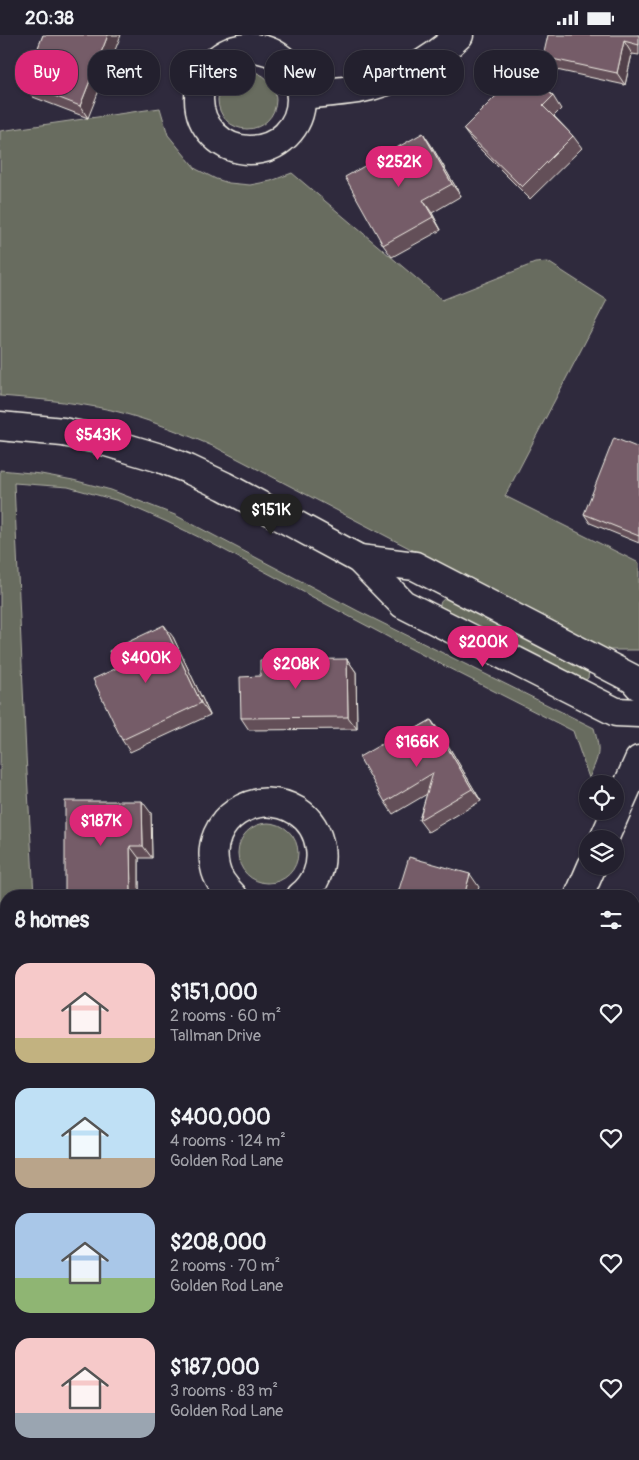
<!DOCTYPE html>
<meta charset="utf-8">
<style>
body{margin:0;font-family:Pangolin,sans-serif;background:#2b2836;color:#f1f3f6;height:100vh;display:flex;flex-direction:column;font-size:19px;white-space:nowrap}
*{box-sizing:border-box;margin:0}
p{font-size:16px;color:#a3a3aa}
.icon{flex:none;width:28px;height:28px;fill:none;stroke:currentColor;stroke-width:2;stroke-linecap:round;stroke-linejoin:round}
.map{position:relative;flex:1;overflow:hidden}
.details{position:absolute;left:0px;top:855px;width:640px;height:570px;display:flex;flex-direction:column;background:#23202e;border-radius:20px 20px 0 0;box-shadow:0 1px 4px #0004,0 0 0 1px #403e4a}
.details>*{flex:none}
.hud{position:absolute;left:15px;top:15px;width:610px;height:45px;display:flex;gap:10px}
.buttons{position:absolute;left:579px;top:740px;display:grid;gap:10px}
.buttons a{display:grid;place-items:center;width:45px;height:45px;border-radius:50%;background:#23202e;box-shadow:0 1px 4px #0004,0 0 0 1px #403e4a;font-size:25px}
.price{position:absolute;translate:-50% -42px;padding:0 11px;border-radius:18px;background:#db2777;color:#fff;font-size:16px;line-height:32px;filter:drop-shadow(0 1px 2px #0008)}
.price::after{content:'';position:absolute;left:50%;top:30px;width:15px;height:11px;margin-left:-8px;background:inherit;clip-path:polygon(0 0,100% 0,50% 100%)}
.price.on{background:#222;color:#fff}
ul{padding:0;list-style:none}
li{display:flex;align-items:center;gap:15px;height:125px;padding:0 15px}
li span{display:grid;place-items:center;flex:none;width:140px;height:100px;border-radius:15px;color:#555}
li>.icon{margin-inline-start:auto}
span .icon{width:60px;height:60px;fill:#fffc;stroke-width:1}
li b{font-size:21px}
h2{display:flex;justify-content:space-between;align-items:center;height:60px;padding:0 15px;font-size:21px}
.chip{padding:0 18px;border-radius:20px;background:#23202e;box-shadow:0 1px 4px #0004,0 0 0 1px #403e4a;font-size:18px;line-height:45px}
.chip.on{background:#db2777;color:#fff}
.status{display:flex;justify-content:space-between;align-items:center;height:35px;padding:0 25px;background:#23202e;direction:ltr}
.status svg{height:14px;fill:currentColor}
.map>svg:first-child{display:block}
</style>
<div class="status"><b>20:38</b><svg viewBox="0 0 49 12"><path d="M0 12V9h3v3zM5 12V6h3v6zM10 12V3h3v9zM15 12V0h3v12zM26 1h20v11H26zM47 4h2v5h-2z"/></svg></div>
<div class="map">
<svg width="639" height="1425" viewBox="0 0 639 1425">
<rect width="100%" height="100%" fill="#2f2a3d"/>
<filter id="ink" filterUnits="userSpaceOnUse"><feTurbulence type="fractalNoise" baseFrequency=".02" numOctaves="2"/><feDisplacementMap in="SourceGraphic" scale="10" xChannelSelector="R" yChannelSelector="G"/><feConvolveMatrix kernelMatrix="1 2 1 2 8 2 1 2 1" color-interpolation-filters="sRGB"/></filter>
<g filter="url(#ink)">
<g fill="#686c5e" stroke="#aeaea3">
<circle cx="247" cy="65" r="29"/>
<path d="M160,73L168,100L196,134L216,144L229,148L250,150L271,146L292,138L442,265L535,228L548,227L607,265L505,461L639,528V615H605L217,413C183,398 148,384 111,375C75,367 37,364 0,361V96Z"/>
<path d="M0,435L41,439L73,445L111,455L175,480L358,576L594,693C601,718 599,720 589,743L573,696L405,611L209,507L165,486L119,466L68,452L14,448L26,720L34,861H6V1419H67L69,1425H0Z"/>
<path d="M451,562L586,633L589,637L588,643L584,646L442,578C438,568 440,564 451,562Z"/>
<circle cx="268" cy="818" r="30"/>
</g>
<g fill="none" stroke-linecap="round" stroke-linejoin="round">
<g stroke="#f4f1e8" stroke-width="31">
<g id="minor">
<circle cx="250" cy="64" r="51"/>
<path d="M301,60C320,58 339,57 358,54C395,47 433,26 459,0"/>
<path d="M604,804L639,725"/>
<path d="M233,861C225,853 217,844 215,832C204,785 256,751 297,776C310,784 318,798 320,813C323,832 315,850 301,861"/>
<path d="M579,861L592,831"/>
<path d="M520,1419L525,1425"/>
<path d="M421,1425L434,1419"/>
</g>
</g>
<g stroke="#f4f1e8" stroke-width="31">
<g id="tertiary">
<path d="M0,391L63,397L93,403L160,423L188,434L224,451L359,524L403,569L616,677L639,678"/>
<path d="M359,524L415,531L633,644L639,651"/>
</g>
</g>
<use href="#minor" stroke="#2f2a3d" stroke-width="28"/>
<use href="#tertiary" stroke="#2f2a3d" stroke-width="28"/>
</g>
<g fill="#644f59" stroke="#f4f1e8">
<path d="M43,0L88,83L33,62L24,49Z"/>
<path d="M639,0V20L632,19L625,50L552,34L543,22Z"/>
<path d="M553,61L561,74L554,81L573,101L582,113L530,164L472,106L463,94Z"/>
<path d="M423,98L431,110L461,161L432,178L441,195L392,222L383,210Z"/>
<path d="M639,413V508L590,488L584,479Z"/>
<path d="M173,602L210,680L130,717L122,705L117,633Z"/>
<path d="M347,624L356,637L357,694L249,695L241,683L260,641Z"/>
<path d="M431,685L440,697L481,766L428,797L419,785L427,759L393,779L385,767L396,705Z"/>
<path d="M151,778L152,823H139V861H65Z"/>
<path d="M639,912V950L634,948V925Z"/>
<path d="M634,1048L636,1051L635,1056L639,1057V1141L634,1140Z"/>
<path d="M634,1229L639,1236V1308L634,1309Z"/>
</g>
<g fill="#514048" stroke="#f4f1e8">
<path d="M108,0H121L88,83L80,71Z"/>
<path d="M624,6L632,19L625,50L617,38Z"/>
<path d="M423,98L431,110L461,161L452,149Z"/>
<path d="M423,165L432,178L441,195L433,182Z"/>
<path d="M164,590L173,602L210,680L201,668Z"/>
<path d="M347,624L356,637L357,694L348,682Z"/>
<path d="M431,685L440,697L481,766L472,754Z"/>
<path d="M142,766L151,778L152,823L143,811Z"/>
<path d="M130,811L139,823V861H131Z"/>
<path d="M470,839L479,852L476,861H464Z"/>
<path d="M634,1048L636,1051L634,1058Z"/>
<path d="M634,1229L639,1236V1297L638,1295L634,1244Z"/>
</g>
<g fill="#745c67" stroke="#f4f1e8">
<path d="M43,0H108L80,71L24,49Z"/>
<path d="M548,0H639V10L624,6L617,38L543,22Z"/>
<path d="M524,33L553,61L543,71L573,101L522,152L463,94Z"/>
<path d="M423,98L452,149L423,165L433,182L383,210L345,142Z"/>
<path d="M614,403L639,413V501L584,479Z"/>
<path d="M164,590L201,668L122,705L93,644L117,633L109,616Z"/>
<path d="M347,624L348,682L241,683L240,642L260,641V625Z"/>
<path d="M431,685L472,754L419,785L433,738L385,767L359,722L394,702L396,705Z"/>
<path d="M65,766H142L143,811H130L131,861H65Z"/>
<path d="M409,822L470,839L464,861H397Z"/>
<path d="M639,912V944L634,942V925Z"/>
<path d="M634,1055L639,1057V1126L637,1131L634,1130Z"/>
<path d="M634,1244L638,1295L634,1296Z"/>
</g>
</g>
</svg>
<div class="buttons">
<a><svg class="icon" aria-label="locate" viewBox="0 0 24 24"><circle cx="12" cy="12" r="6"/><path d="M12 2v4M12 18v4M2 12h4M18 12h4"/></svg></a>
<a><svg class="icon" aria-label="layers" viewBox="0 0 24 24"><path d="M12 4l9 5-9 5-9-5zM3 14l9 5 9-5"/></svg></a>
</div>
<b class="price" style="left:399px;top:153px">$252K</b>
<b class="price" style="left:98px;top:426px">$543K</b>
<b class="price on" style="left:271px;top:501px">$151K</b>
<b class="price" style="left:483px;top:633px">$200K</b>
<b class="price" style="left:146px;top:649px">$400K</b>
<b class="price" style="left:296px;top:655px">$208K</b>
<b class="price" style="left:417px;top:733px">$166K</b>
<b class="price" style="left:101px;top:812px">$187K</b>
<div class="hud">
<a class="chip on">Buy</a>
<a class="chip">Rent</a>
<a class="chip">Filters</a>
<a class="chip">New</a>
<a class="chip">Apartment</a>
<a class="chip">House</a>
</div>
<section class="details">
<h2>8 homes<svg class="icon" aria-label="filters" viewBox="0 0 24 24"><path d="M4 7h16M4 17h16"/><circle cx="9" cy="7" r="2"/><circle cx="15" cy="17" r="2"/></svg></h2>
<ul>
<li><span style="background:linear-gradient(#f6c9c9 75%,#c2b280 0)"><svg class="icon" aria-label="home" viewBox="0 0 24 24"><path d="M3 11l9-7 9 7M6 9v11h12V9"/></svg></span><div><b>$151,000</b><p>2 rooms · 60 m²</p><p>Tallman Drive</p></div><svg class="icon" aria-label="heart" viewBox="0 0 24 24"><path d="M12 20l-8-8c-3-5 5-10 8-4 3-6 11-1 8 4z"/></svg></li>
<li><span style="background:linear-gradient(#bfe0f5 70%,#b9a48a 0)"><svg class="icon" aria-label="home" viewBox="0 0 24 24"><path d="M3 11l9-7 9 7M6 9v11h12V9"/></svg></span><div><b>$400,000</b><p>4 rooms · 124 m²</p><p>Golden Rod Lane</p></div><svg class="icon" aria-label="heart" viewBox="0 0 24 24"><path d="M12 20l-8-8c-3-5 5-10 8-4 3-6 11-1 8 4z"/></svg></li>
<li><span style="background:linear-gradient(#a9c7e8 65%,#8fb573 0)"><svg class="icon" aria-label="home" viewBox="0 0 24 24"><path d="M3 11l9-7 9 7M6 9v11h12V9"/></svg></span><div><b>$208,000</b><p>2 rooms · 70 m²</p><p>Golden Rod Lane</p></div><svg class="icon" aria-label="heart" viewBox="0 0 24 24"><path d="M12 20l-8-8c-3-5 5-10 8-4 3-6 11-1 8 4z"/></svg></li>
<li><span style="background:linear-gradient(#f6c9c9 75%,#9aa5b1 0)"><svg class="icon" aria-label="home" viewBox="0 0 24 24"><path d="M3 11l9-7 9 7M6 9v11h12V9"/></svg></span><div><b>$187,000</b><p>3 rooms · 83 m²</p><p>Golden Rod Lane</p></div><svg class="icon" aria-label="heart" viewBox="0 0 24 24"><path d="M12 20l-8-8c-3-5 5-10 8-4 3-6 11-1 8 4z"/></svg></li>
</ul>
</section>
</div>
